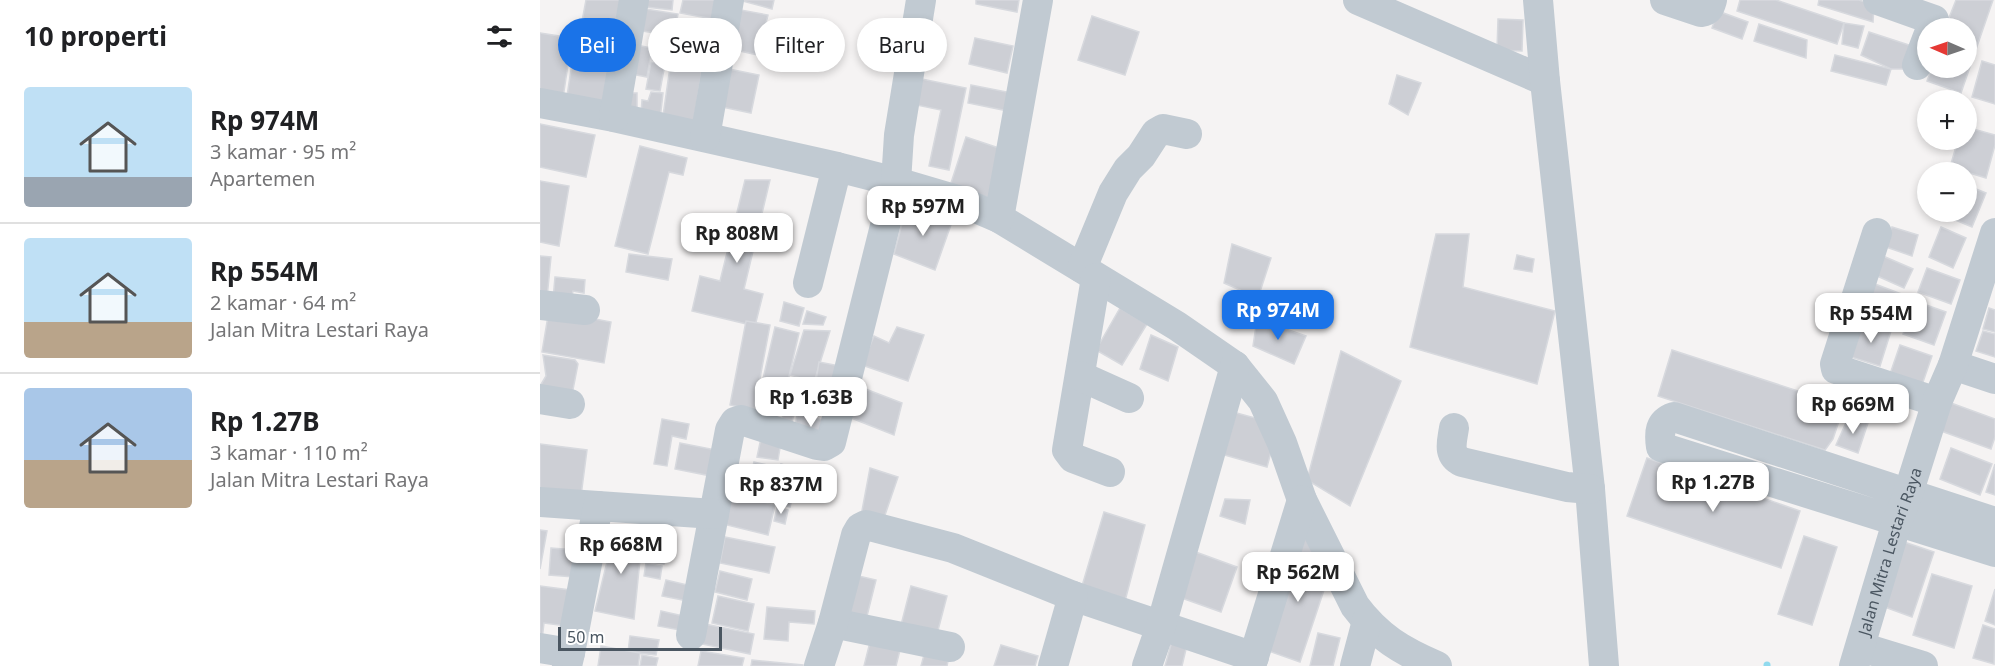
<!DOCTYPE html>
<html lang="id">
<meta charset="utf-8">
<style>
body{margin:0;font-family:"Noto Sans",sans-serif;background:#f2f2f2;color:#202124;height:100vh;display:flex;flex-direction:column;font-size:22px;white-space:nowrap}
*{box-sizing:border-box;margin:0}
p{font-size:20px;color:#757577}
.icon{flex:none;width:33px;height:33px;fill:none;stroke:currentColor;stroke-width:2;stroke-linecap:round;stroke-linejoin:round}
.map{position:relative;flex:1;overflow:hidden}
.side{display:flex;flex-direction:column;background:#fff;width:540px}
.side>*{flex:none}
.hud{position:absolute;left:18px;top:18px;width:570px;height:54px;display:flex;gap:12px}
.needle{width:39px;rotate:272deg}
.tools{position:absolute;left:1377px;top:18px;display:grid;gap:12px}
.tools a{display:grid;place-items:center;width:60px;height:60px;border-radius:50%;background:#fff;box-shadow:0 3px 9px #0003;font-size:30px}
.scale{position:absolute;left:18px;bottom:15px;width:164px;box-sizing:border-box;padding-left:6px;border:3px solid #4a5661;border-top:0;font-size:16px;line-height:21px;white-space:nowrap;color:#4a5661;-webkit-text-stroke:4px #fff;paint-order:stroke}
.price{position:absolute;translate:-50% -51px;padding:0 14px;border-radius:12px;background:#fff;color:#222;font-size:20px;line-height:39px;filter:drop-shadow(0 2px 3px #0008)}
.price::after{content:'';position:absolute;left:50%;top:36px;width:18px;height:14px;margin-left:-9px;background:inherit;clip-path:polygon(0 0,100% 0,50% 100%)}
.price.current{background:#1a73e8;color:#fff}
ul{padding:0;list-style:none}
li{display:flex;align-items:center;gap:18px;height:150px;padding:0 24px}
li+li{border-top:2px solid #e0e0e0}
li span{display:grid;place-items:center;flex:none;width:168px;height:120px;border-radius:6px;color:#555}
li>.icon{margin-inline-start:auto}
span .icon{width:72px;height:72px;fill:#fffc;stroke-width:1}
li b{font-size:26px}
h2{display:flex;justify-content:space-between;align-items:center;height:72px;padding:0 24px;font-size:26px}
.tag{padding:0 21px;border-radius:27px;background:#fff;box-shadow:0 3px 9px #0003;font-size:21px;line-height:54px}
.tag.current{background:#1a73e8;color:#fff}
main{display:flex;flex:1;min-height:0}
.map>svg:first-child{display:block}
</style>
<main>
<section class="side">
<h2>10 properti<svg class="icon" aria-label="filters" viewBox="0 0 24 24"><path d="M4 7h16M4 17h16"/><circle cx="9" cy="7" r="2"/><circle cx="15" cy="17" r="2"/></svg></h2>
<ul>
<li><span style="background:linear-gradient(#bfe0f5 75%,#9aa5b1 0)"><svg class="icon" aria-label="home" viewBox="0 0 24 24"><path d="M3 11l9-7 9 7M6 9v11h12V9"/></svg></span><div><b>Rp 974M</b><p>3 kamar · 95 m²</p><p>Apartemen</p></div></li>
<li><span style="background:linear-gradient(#bfe0f5 70%,#b9a48a 0)"><svg class="icon" aria-label="home" viewBox="0 0 24 24"><path d="M3 11l9-7 9 7M6 9v11h12V9"/></svg></span><div><b>Rp 554M</b><p>2 kamar · 64 m²</p><p>Jalan Mitra Lestari Raya</p></div></li>
<li><span style="background:linear-gradient(#a9c7e8 60%,#b9a48a 0)"><svg class="icon" aria-label="home" viewBox="0 0 24 24"><path d="M3 11l9-7 9 7M6 9v11h12V9"/></svg></span><div><b>Rp 1.27B</b><p>3 kamar · 110 m²</p><p>Jalan Mitra Lestari Raya</p></div></li>
</ul>
</section>
<div class="map">
<svg width="1455" height="666" viewBox="0 0 1455 666">
<rect width="100%" height="100%" fill="#f5f3f3"/>
<g fill="none" stroke-linecap="round" stroke-linejoin="round">
<path stroke="#90daee" stroke-width="7" d="M1227,666V665"/>
</g>
<g fill="#cdcfd5" stroke="#d7d9de" stroke-width="1.5">
<path d="M46,0H82L75,38L40,32Z"/>
<path d="M107,0H133L132,10L106,7Z"/>
<path d="M143,0H176L173,19L140,13Z"/>
<path d="M199,0H234L232,9Z"/>
<path d="M436,0H479L477,12L436,4Z"/>
<path d="M1200,0H1236L1304,23L1297,44L1197,11Z"/>
<path d="M1279,0H1319L1334,5L1333,22L1278,5Z"/>
<path d="M1416,0H1453L1421,93L1387,81L1392,68H1426V28H1405Z"/>
<path d="M99,8L138,14L134,36L96,30Z"/>
<path d="M195,9L228,15L218,55L186,48Z"/>
<path d="M1178,11L1208,22L1202,39L1172,28Z"/>
<path d="M552,16L599,32L585,75L538,60Z"/>
<path d="M958,19L983,20L982,51L957,50Z"/>
<path d="M1304,23L1324,26L1318,48L1302,44Z"/>
<path d="M1219,24L1267,40L1266,58L1214,41Z"/>
<path d="M1329,32L1372,46L1364,69H1351L1321,55Z"/>
<path d="M0,33L32,38L23,98L0,94Z"/>
<path d="M116,35L130,37L125,62L112,60Z"/>
<path d="M36,37L78,43L70,102L27,96Z"/>
<path d="M435,38L473,46L467,73L429,64Z"/>
<path d="M91,44L112,48L107,77L86,73Z"/>
<path d="M132,53L164,57L154,121L123,116Z"/>
<path d="M1295,55L1351,69L1346,85L1291,71Z"/>
<path d="M1442,61L1455,65V104L1432,97Z"/>
<path d="M111,62L125,64L120,91L106,89Z"/>
<path d="M184,68L219,75L211,113L177,106Z"/>
<path d="M857,75L881,83L868,115L849,104Z"/>
<path d="M372,77L426,88L409,170L389,166L401,110L367,103Z"/>
<path d="M431,85L472,93L468,111L428,103Z"/>
<path d="M111,92L123,93L120,120L101,115L102,100L108,101Z"/>
<rect x="82" y="93" width="15" height="16"/>
<path d="M0,124L55,135L46,177L0,167Z"/>
<path d="M1426,127L1455,135V145L1446,178L1410,167L1418,140H1426Z"/>
<path d="M426,137L462,149L451,203L409,189Z"/>
<path d="M100,146L147,158L143,175L129,172L108,254L75,246Z"/>
<path d="M205,180H230L204,289L223,294L215,326L152,311L160,276L180,281Z"/>
<path d="M0,181L29,186L19,246L0,242Z"/>
<path d="M1426,185L1446,193L1432,227L1401,214V212H1426Z"/>
<path d="M367,205L413,219L395,270L354,254Z"/>
<path d="M1352,227L1378,235L1372,256L1346,247Z"/>
<path d="M1401,227L1426,238L1413,268L1389,257Z"/>
<path d="M896,234H929L923,287L1015,311L997,384L870,347Z"/>
<path d="M692,244L731,258L718,298L684,283Z"/>
<path d="M89,254L132,259L128,280L86,272Z"/>
<path d="M977,255L994,259L992,272L974,269Z"/>
<path d="M0,256L11,257L7,298H0Z"/>
<path d="M1343,256L1373,269L1364,288L1335,275Z"/>
<path d="M1387,268L1420,280L1411,304L1378,292Z"/>
<path d="M15,277L45,280L44,293L33,291L31,301L13,299Z"/>
<path d="M1335,284L1364,295L1353,326L1324,315Z"/>
<path d="M1375,301L1406,312L1394,345L1363,334Z"/>
<path d="M244,302L264,308L259,326L240,321Z"/>
<path d="M580,308L607,324L582,365L556,350Z"/>
<path d="M1449,308L1455,310V332L1443,329Z"/>
<path d="M9,310L71,322L64,363L2,352Z"/>
<path d="M267,311L286,317L283,325L263,324Z"/>
<path d="M717,319L766,336L754,364L713,346Z"/>
<path d="M206,321L230,325L214,410L190,405Z"/>
<path d="M1322,322L1351,331L1340,366L1311,357Z"/>
<path d="M235,327L259,333L240,415L216,409Z"/>
<path d="M357,327L384,335L368,381L322,365L334,336L349,343Z"/>
<path d="M264,330L290,331L274,382L250,375Z"/>
<path d="M1443,331L1455,334V357L1436,351Z"/>
<path d="M611,335L638,347L628,381L600,369Z"/>
<path d="M1360,345L1392,356L1382,385L1350,374Z"/>
<path d="M1132,350L1304,406L1293,439L1285,450L1118,396Z"/>
<path d="M801,351L861,381L810,506L767,480Z"/>
<path d="M3,355L35,360L38,364L31,400L0,386L6,376Z"/>
<path d="M279,362L300,366L296,385L276,381Z"/>
<path d="M315,385L362,403L354,435L306,416Z"/>
<path d="M248,389L273,393L270,413L245,409Z"/>
<path d="M1411,403L1455,419V437L1451,449L1401,431Z"/>
<path d="M244,411L254,414L250,430L240,427Z"/>
<path d="M693,412L719,419L731,452L727,467L681,454Z"/>
<path d="M257,415L289,421L286,440L254,434Z"/>
<path d="M1309,416L1328,423L1318,453L1296,445Z"/>
<path d="M122,419L149,424L146,439L132,436L127,466L114,464Z"/>
<path d="M221,438L241,442L238,460L217,457Z"/>
<path d="M140,443L176,450L171,476L135,469Z"/>
<path d="M0,444L47,450L41,496L0,491Z"/>
<path d="M1411,448L1452,464L1440,495L1400,479Z"/>
<path d="M1107,458L1260,511L1241,568L1087,516Z"/>
<path d="M214,462L232,466L227,486L209,482Z"/>
<path d="M241,464L258,469L252,492L234,487Z"/>
<path d="M1455,464V495L1446,492Z"/>
<path d="M330,468L358,477L344,518L321,516Z"/>
<path d="M237,490L253,495L250,507L233,502Z"/>
<path d="M190,494L235,505L228,535L183,524Z"/>
<path d="M685,499L710,500L705,524L680,516Z"/>
<path d="M237,507L248,510L245,524L234,521Z"/>
<path d="M564,512L605,525L585,601L542,586Z"/>
<path d="M112,519L130,521L128,541L110,540Z"/>
<path d="M764,527L788,578L760,662L723,649Z"/>
<path d="M75,529L103,530L94,619L55,611Z"/>
<path d="M0,530L7,531L0,569Z"/>
<path d="M1264,536L1297,547L1272,625L1238,614Z"/>
<path d="M185,537L235,547L229,573L180,563Z"/>
<path d="M1364,542L1394,552L1372,617L1342,606Z"/>
<path d="M110,546L126,548L124,564L108,562Z"/>
<path d="M11,548L35,550L34,577L9,575Z"/>
<path d="M653,551L697,567L681,612L636,596Z"/>
<path d="M106,563L122,566L120,579L104,576Z"/>
<path d="M180,571L212,579L207,600L175,592Z"/>
<path d="M310,574L336,580L324,628L298,621Z"/>
<path d="M1392,574L1432,586L1414,648L1373,635Z"/>
<path d="M126,580L156,587L153,602L122,596Z"/>
<path d="M0,586L30,590L26,626L4,623L2,640H0Z"/>
<path d="M371,586L407,596L396,638L360,629Z"/>
<path d="M1455,589V625L1445,621Z"/>
<path d="M178,596L214,604L208,631L172,623Z"/>
<path d="M227,607L275,611L274,624L249,622L248,641L224,639Z"/>
<path d="M121,611L148,617L145,631L118,626Z"/>
<path d="M165,624L214,634L210,654L162,644Z"/>
<path d="M1443,625L1455,629L1454,664L1433,658Z"/>
<path d="M778,633L800,638L793,666H770Z"/>
<path d="M90,636L119,640L116,655L88,652Z"/>
<path d="M632,641L647,645L642,666H625Z"/>
<path d="M330,642L360,650L356,666H324Z"/>
<path d="M461,645L498,656L495,666H454Z"/>
<path d="M61,646L100,653L98,666H58Z"/>
<path d="M161,651L204,658L202,666H158Z"/>
<path d="M102,655L118,658L116,666H100Z"/>
<path d="M384,655L408,661L407,666H381Z"/>
<path d="M212,660L263,665V666H211Z"/>
</g>
<g fill="none" stroke-linecap="round" stroke-linejoin="round">
<g stroke="#c1cad2" stroke-width="30">
<path d="M818,0L1005,81"/>
<path d="M998,0L1005,81L1050,489L1064,666"/>
<path d="M1125,0L1161,12C1169,11 1170,7 1172,0"/>
<path d="M1338,0L1394,20"/>
<path d="M1377,65L1388,36"/>
<path d="M0,103L74,117L297,167L356,182L417,200L459,218L637,326L695,366L723,401L742,443L762,500L815,606C838,637 862,651 897,666"/>
<path d="M74,117L94,0"/>
<path d="M165,137L189,0"/>
<path d="M459,218L498,0"/>
<path d="M1337,233L1295,364L1296,369L1397,402"/>
<path d="M542,268L573,193L588,169L601,156L616,133L623,129L647,134"/>
<path d="M556,278L527,450L533,458L570,472"/>
<path d="M268,283L297,167"/>
<path d="M0,305L45,310"/>
<path d="M1413,365L1455,379"/>
<path d="M540,376L589,398"/>
<path d="M0,399L30,404"/>
<path d="M914,428C912,442 907,455 922,462L1027,487L1050,489"/>
<path d="M0,502L58,506"/>
<path d="M1455,522L1134,417C1119,422 1119,433 1121,447L1455,552"/>
<path d="M293,623L410,647"/>
<path d="M151,635L190,430L195,422L201,420L277,445L284,446L291,442L356,182L359,135L381,0"/>
<path d="M1321,647L1383,666"/>
<path d="M0,648L30,653L27,666"/>
<path d="M30,653L58,506L174,514"/>
<path d="M279,666L293,623L316,535L320,528L326,525L413,548L533,596L714,657"/>
<path d="M513,666L533,596"/>
<path d="M607,666L621,626L695,366"/>
<path d="M711,666L762,500"/>
<path d="M815,666L827,621"/>
<path id="s1" d="M1314,666L1357,522L1368,494L1397,402L1413,365L1455,233"/>
</g>
</g>
<g text-anchor="middle" stroke-width="4.5" stroke-linejoin="round" paint-order="stroke">
<g font-size="16" fill="#4a5661" stroke="#fff">
<text dy="6" stroke="none"><textPath href="#s1" startOffset="120">Jalan Mitra Lestari Raya</textPath></text>
</g>
</g>
</svg>
<div class="tools">
<a><svg class="needle" viewBox="-14 -14 28 28"><path d="M0-13l5 13h-10z" fill="#e53935"/><path d="M0 13l5-13h-10z" fill="#757577"/></svg></a>
<a>+</a>
<a>−</a>
</div>
<div class="scale">50 m</div>
<b class="price" style="left:383px;top:237px">Rp 597M</b>
<b class="price" style="left:197px;top:264px">Rp 808M</b>
<b class="price current" style="left:738px;top:341px">Rp 974M</b>
<b class="price" style="left:1331px;top:344px">Rp 554M</b>
<b class="price" style="left:271px;top:428px">Rp 1.63B</b>
<b class="price" style="left:1313px;top:435px">Rp 669M</b>
<b class="price" style="left:1173px;top:513px">Rp 1.27B</b>
<b class="price" style="left:241px;top:515px">Rp 837M</b>
<b class="price" style="left:81px;top:575px">Rp 668M</b>
<b class="price" style="left:758px;top:603px">Rp 562M</b>
<div class="hud">
<a class="tag current">Beli</a>
<a class="tag">Sewa</a>
<a class="tag">Filter</a>
<a class="tag">Baru</a>
</div>
</div>
</main>
